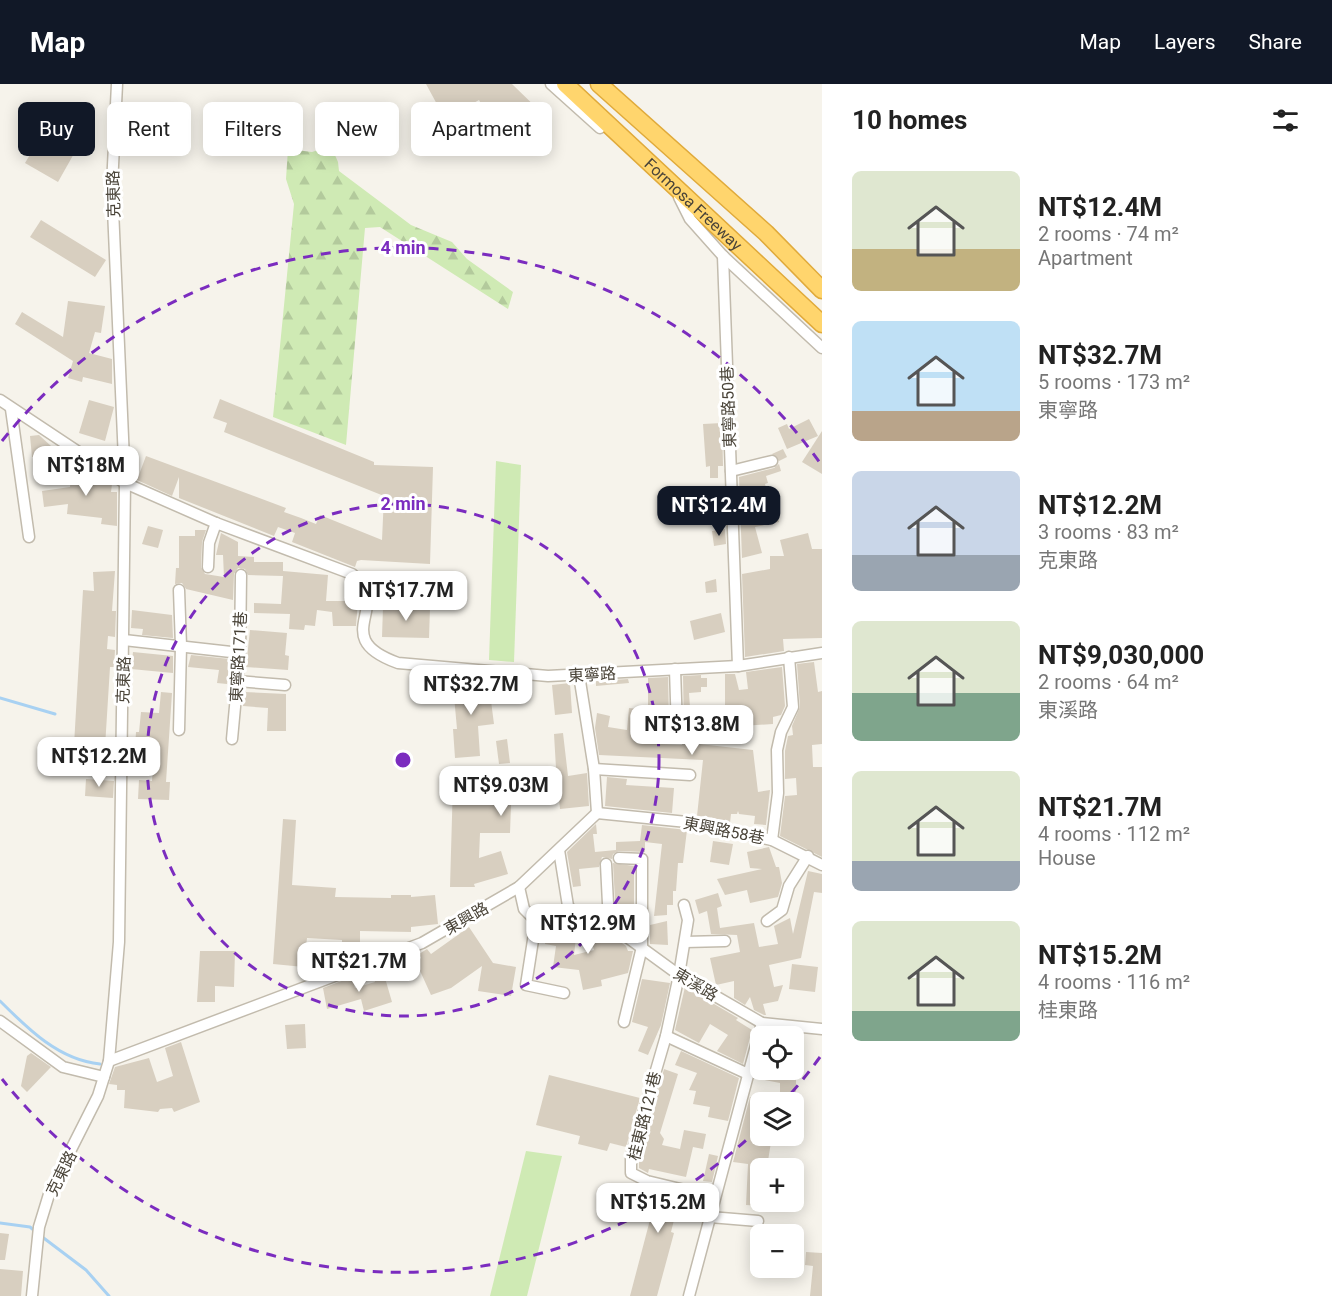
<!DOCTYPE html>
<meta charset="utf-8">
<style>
body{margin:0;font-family:Roboto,"Noto Sans TC",sans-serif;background:#f6f6f6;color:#222;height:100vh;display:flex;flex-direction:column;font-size:22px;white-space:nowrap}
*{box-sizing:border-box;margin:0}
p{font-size:20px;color:#767676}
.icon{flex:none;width:33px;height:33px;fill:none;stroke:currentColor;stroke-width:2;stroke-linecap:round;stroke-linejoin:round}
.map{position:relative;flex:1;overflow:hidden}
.details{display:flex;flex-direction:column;background:#fff;width:510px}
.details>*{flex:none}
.top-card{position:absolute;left:18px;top:18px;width:570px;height:54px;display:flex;gap:12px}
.fabs{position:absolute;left:750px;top:942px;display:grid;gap:12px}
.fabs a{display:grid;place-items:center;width:54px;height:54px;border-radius:9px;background:#fff;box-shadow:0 3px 15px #0003;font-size:30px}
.price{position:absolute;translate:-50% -51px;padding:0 14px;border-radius:12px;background:#fff;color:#222;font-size:20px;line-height:39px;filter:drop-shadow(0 2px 3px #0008)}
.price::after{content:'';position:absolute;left:50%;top:36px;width:18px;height:14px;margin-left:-9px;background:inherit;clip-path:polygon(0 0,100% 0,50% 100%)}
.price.on{background:#111827;color:#fff}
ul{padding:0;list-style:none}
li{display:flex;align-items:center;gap:18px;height:150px;padding:0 30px}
li span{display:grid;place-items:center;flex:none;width:168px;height:120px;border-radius:9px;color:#555}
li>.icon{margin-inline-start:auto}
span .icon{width:72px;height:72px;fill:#fffc;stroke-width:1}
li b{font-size:26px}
h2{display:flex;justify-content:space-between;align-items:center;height:72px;padding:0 30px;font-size:26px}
.tag{padding:0 21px;border-radius:9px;background:#fff;box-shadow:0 3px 15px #0003;font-size:21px;line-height:54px}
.tag.on{background:#111827;color:#fff}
header{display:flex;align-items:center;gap:36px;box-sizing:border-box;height:84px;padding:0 30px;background:#111827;color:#fff}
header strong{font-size:28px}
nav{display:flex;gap:33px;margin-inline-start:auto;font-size:21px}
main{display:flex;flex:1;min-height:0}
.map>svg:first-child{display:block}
</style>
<header>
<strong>Map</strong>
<nav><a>Map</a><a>Layers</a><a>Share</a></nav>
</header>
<main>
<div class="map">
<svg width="822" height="1212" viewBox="0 0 822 1212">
<defs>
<pattern id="forest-firs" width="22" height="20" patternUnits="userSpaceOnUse" patternTransform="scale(1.5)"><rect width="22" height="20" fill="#cfeab4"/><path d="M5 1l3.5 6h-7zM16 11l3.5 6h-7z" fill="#b3ca9c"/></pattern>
</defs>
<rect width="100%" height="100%" fill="#f6f3eb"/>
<g fill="#cfeab4">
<path d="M496,377L521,381L514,578L489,576Z"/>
<path d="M526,1067L562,1072L527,1212H490Z"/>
</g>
<path fill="url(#forest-firs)" d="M331,62L338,78L339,87L411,141L452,158L467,175L513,208L508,225L380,143L365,144L346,361L273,333L294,120L286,95L288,65L312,68Z"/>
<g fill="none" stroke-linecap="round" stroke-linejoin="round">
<g stroke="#a8d1f2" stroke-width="3">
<path d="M0,614L55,630"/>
<path d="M0,917C28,945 59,976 100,980"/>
<path d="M0,1139L30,1143L36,1148"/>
<path d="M41,1152L86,1186L109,1212"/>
</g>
</g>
<g fill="#d8cfc0">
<path d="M426,0H512L547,34L490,36L479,16L445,35Z"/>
<path d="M31,40L76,66L58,98L25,79L34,64L21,57Z"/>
<path d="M41,136L106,176L95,193L30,153Z"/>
<path d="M68,217L105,222L101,249L95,248L89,269L112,275V300L83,293L82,298L68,294L73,277L15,240L22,228L63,253Z"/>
<path d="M220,315L374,378V381L433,383L430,480L361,476L357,477L355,483L292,458L295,449L278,443L274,452L179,414V393L172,412L137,396L146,372L286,424L284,428L301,434L316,440L320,431L382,456L384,412L224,348L227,339L213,334Z"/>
<path d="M89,316L114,323L105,357L79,349Z"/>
<path d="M809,335L818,352L787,365L778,344L787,340L789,345Z"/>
<path d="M722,339L723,382H718V394H710V382L706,383L703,340Z"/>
<path d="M822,347V390L802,378Z"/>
<path d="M39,351L51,362L52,371L32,373L30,352Z"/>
<path d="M783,365L787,373L779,377L772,370Z"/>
<path d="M67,373L68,387L46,390L44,375Z"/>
<path d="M779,380L781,387L766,392L768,399L765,400L771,422L775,420L779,438L755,443L762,469L742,474L739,393L774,384Z"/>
<path d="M72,385L95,388L102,396L112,400L111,408H117V442L101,440L102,434L67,430L68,420L44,423L42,407L70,403Z"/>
<path d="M709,411H724L725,425H710Z"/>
<path d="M148,442L163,446L158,464L142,460Z"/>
<path d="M725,445L726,460L714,462L712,447Z"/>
<path d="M195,446H206L202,458L201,483L205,490L224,493L223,471H216L221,449L238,458V472L254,473V478H283V487L328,491L326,517H358L356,542H333L332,528L317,526L315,542L305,541L304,546L289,545L290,530L254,529V519L281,520L283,492L248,491L245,485L238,484L234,490L233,516L186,505L182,499L175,500L176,484H179V452H195Z"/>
<path d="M808,449L812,465H822V554L783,555L784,567L745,573L742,490L770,485V472H784L780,456Z"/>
<path d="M115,487L112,527H116L115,553L108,552L107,565L115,566L114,583H110L105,663L74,661L83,506L94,507L93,488Z"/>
<path d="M716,495L717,508L706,509L705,498Z"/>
<path d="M383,523L430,524L429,554L382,553Z"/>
<path d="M132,526L172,531L173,554L142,551L143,545L131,544Z"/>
<path d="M721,529L725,548L694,556L690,537Z"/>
<path d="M250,546L287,549L285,571L289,572L288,586L246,583Z"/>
<path d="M133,568L173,572V589L131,585Z"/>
<path d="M191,571L230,575L227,600L217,599L219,586L188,583Z"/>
<path d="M814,578L818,608L822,607V660L812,661L813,683H822V773L780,752L785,712L797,711L796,694L785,695V667L788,652L793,651L792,642L800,623L797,580Z"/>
<path d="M782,583L785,622L781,631L773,633V640L725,643V590H735L739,606L748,605L746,588Z"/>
<path d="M701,591V594H707V603H701V608L689,609L691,638H701L699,660L753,666L758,708L770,706L766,741L754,740L755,732L739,730L738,727L737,730H731L730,739L697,732L703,676L599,671L595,644L597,629L610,632L608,643L627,646L629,624L648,626V594L668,593L669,635L639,636L636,659L682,661L684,646L683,592Z"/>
<path d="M476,593L488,594L494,640L478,642L480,672L455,674L453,645H457L453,601L476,600Z"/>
<path d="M628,595L629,599L596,602V597Z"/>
<path d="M570,599L572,629L555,631L552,601Z"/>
<path d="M161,608L172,609L166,698H170L169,716L138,715L139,696L152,697L154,665L135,664L136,648H139L141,628L159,629Z"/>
<path d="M244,608L286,610V647H267L268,624L243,622Z"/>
<path d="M563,649L568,692L587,689L589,722L560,725L559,715L511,721L510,749H480L479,774L501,767L508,790L474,800L475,803H450L453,698L512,700V706L557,701L554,650Z"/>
<path d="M507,655L510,679L499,680L496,657Z"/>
<path d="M607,693L627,695L626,701L674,704L672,729L605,722Z"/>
<path d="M86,695L114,697L113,714L85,712Z"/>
<path d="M283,735L296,736L292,801L336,804L335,813L391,814V811H411V813L435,811L438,840L411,843V848L360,847V868L342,867V856L307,854L304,883L273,880Z"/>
<path d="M596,740L597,750H593L595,768L616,766V758L640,757L642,741L687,746L683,779H678L676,807H673V821H667V831L654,832L662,760L645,758V768L619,767L613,770L612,775L602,773L599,783L579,785L581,802L573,803L567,768Z"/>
<path d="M713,757L733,760L729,781L710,778Z"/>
<path d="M769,763L776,783H779L782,799L778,813L750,819L747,806L725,811L717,795L762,785L750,784L747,768Z"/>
<path d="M613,779L634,782V833L616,834Z"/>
<path d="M808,787L822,790V809L814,808L801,874L769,881L774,903L783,901L778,917L763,920L766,931H764L754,926L750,913L745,921L734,914V897L716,901L710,874L740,868L737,851L711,850L707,827L699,830L695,816L718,809L722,822L717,824L720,844L754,839L759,863L778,860L774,842L790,834L793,850Z"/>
<path d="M543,833L557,835L556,842L577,845L574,871L594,866L591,856L611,851L626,862L628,867H633L628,889L601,896L602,902L583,906L579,886L553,883L556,862L545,860L547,847L543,841Z"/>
<path d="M667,837L668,861L650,860V841Z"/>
<path d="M469,843L493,879L516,883L511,912L478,907L482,882L451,904L431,911L416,878L421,874L419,870L427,865L431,870Z"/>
<path d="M200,867H235L234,903L215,902V918H197Z"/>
<path d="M792,880L818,883L815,908L789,905Z"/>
<path d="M383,887L392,918L364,927L361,915L327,925L323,904L352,893L355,904L375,898L373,890Z"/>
<path d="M642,895L670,899L661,941L648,971L638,967L648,943L632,938Z"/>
<path d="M685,903L738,934L736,936L752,946L743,980L717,967L728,951L710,940L699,959L675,946Z"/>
<path d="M305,940L306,964L287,965L285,941Z"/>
<path d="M181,958L200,1018L174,1028L172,1024L160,1025L158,1028L124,1024L125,1006H117V1001L109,1000L115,983L149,974L157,998L173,992L165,964Z"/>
<path d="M681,967L739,994L728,1037L708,1033L710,1023L693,1020L696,1007L689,1006L697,989L675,981Z"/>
<path d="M31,969L51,983L27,1008L21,1002L27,972Z"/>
<path d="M760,974V986H796V1011H780V999L755,994Z"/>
<path d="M664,985L678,990L660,1049L664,1055L662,1061L680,1065L684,1046L706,1050L703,1065L693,1063L686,1093L649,1085L648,1089L639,1084V1074Z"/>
<path d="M549,991L640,1014L626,1063L610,1059L607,1067L578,1060L580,1052L536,1041Z"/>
<path d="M750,1013L760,1015V1052H772L767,1083L760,1082V1122L746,1121L748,1080L733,1078Z"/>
<path d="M709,1070L718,1072L712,1098L703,1097Z"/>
<path d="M635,1099L645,1104L706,1119L699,1138L675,1132L671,1148L674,1149L657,1212H630L651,1132L627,1126Z"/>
<path d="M0,1149L9,1150L5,1176H0Z"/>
<path d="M806,1168L822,1169V1212H810L813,1182L805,1181Z"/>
<path d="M0,1185L23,1187L21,1212H0Z"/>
</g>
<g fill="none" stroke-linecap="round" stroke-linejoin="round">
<g stroke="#c2bbad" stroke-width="13">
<g id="minor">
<path d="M551,0L600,44"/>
<path d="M679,113L690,135L723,172L822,264"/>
<path d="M723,172L738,582"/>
<path d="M0,316L125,399L216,439L352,490C395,522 326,553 398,579L548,592L738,582L822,569"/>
<path d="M11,325L29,453"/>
<path d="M731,387L772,377"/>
<path d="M208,483L209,459L216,439"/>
<path d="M124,556L240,569"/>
<path d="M675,585L677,646"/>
<path d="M579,591L594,685L597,729"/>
<path d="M237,597L285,601"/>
<path d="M179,646L181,562L179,506"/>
<path d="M232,655L240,569L241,491"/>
<path d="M594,685L690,691"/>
<path d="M597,729L687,738L772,756L778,709L777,666L781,648L793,623L789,573"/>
<path d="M772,756L822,781"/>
<path d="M559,766L568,822L578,833L609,840L679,891L762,939L822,945"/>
<path d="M619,774L642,775V863L624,938"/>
<path d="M606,780L609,840"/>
<path d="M519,803L524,825L536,837L526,901L564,909"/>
<path d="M684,821L688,836L679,891L666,952L631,1072V1089L647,1097L714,1113"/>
<path d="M767,837L782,826L789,802L808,772"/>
<path d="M685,858L725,857"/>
<path d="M0,937L63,983L104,993"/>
<path d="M666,952L748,990"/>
<path d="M109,977L422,859L519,803L597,729"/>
<path d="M710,1133L758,1137"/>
<path d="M32,1212L39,1143L50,1107L98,1012L109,977L119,858L125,399L112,102L117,0"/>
<path d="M689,1212L762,939"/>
</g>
</g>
<g stroke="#e0aa3b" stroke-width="19">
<g id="highway">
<path id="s1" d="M565,0L822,240"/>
<path d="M599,0L766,149L822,206"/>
</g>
</g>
<use href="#minor" stroke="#fff" stroke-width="10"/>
<use href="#highway" stroke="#ffd56d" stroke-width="16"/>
</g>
<g fill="none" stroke="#7b2cbf" stroke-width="3" stroke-dasharray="10 8">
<circle cx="403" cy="676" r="256"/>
<path d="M820 973A512 512 0 0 1 786 1015M759 1044A512 512 0 0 1 2 995M2 357A512 512 0 0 1 820 379"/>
</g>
<g text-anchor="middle" stroke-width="6" stroke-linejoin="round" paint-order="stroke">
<g font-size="16" fill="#4a4439" stroke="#fff">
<text transform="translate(113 110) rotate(-91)" y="6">克東路</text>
<text dy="6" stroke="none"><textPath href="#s1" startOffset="176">Formosa Freeway</textPath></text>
<text transform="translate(728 323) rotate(-92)" y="6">東寧路50巷</text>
<text transform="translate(238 573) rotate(-87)" y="6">東寧路171巷</text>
<text transform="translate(592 590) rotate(-3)" y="6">東寧路</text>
<text transform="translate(123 596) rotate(-88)" y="6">克東路</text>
<text transform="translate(724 746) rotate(11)" y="6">東興路58巷</text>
<text transform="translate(466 834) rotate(-30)" y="6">東興路</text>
<text transform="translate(696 900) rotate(31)" y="6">東溪路</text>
<text transform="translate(644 1032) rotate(-76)" y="6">桂東路121巷</text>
<text transform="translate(61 1089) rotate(-64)" y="6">克東路</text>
</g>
</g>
<circle cx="403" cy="676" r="9" fill="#7b2cbf" stroke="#fff" stroke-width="3"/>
<g font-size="18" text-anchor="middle" font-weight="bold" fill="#7b2cbf" stroke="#fff" stroke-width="6" stroke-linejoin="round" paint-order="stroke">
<text x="403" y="170">4 min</text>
<text x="403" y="426">2 min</text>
</g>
</svg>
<div class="fabs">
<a><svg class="icon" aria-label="locate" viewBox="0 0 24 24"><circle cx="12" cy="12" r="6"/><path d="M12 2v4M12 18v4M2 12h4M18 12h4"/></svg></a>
<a><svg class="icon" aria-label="layers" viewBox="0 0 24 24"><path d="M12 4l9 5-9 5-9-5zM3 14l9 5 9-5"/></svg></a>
<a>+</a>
<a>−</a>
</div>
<b class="price" style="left:86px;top:413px">NT$18M</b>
<b class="price on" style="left:719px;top:453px">NT$12.4M</b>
<b class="price" style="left:406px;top:538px">NT$17.7M</b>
<b class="price" style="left:471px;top:632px">NT$32.7M</b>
<b class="price" style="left:692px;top:672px">NT$13.8M</b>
<b class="price" style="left:99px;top:704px">NT$12.2M</b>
<b class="price" style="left:501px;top:733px">NT$9.03M</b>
<b class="price" style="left:588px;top:871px">NT$12.9M</b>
<b class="price" style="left:359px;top:909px">NT$21.7M</b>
<b class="price" style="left:658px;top:1150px">NT$15.2M</b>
<div class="top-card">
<a class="tag on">Buy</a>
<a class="tag">Rent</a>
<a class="tag">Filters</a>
<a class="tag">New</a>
<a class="tag">Apartment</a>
</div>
</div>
<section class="details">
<h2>10 homes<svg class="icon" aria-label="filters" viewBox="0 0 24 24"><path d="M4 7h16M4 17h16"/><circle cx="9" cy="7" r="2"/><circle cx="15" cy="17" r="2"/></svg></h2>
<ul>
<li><span style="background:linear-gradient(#dfe7d0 65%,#c2b280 0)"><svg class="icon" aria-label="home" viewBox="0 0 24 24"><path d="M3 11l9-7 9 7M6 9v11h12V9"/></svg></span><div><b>NT$12.4M</b><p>2 rooms · 74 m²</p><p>Apartment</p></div></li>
<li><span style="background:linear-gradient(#bfe0f5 75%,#b9a48a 0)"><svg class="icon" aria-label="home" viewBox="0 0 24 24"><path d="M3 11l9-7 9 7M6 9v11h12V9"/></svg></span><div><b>NT$32.7M</b><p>5 rooms · 173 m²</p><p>東寧路</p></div></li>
<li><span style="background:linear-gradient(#c9d6e8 70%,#9aa5b1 0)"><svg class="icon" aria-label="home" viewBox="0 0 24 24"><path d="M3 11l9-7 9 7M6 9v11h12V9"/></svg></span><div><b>NT$12.2M</b><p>3 rooms · 83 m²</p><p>克東路</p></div></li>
<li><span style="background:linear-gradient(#dfe7d0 60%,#7fa58c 0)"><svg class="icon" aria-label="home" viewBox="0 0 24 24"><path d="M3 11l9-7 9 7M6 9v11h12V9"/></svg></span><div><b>NT$9,030,000</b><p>2 rooms · 64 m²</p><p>東溪路</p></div></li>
<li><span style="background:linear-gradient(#dfe7d0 75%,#9aa5b1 0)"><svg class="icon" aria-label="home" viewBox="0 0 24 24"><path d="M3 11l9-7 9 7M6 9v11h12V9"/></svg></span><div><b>NT$21.7M</b><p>4 rooms · 112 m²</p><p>House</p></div></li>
<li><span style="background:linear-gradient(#dfe7d0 75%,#7fa58c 0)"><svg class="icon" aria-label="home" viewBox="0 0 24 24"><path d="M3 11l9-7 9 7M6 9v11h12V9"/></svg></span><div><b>NT$15.2M</b><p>4 rooms · 116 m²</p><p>桂東路</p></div></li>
</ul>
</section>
</main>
